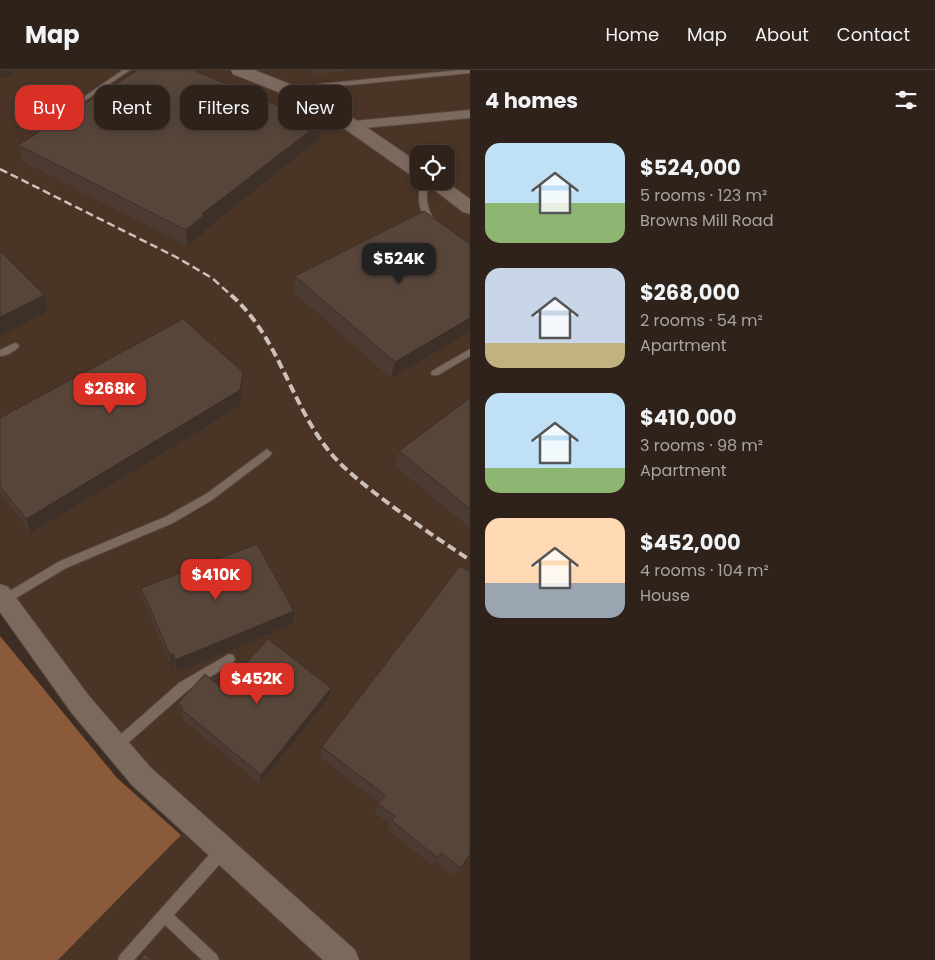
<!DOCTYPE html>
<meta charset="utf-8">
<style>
body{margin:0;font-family:Poppins,sans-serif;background:#362a23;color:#f1f3f6;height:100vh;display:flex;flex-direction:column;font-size:19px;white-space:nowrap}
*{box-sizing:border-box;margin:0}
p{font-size:16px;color:#a7a4a2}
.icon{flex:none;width:28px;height:28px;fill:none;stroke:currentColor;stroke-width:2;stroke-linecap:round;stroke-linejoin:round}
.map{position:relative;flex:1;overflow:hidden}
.details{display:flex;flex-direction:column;background:#2e221a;width:465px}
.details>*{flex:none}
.hud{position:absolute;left:15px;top:15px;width:380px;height:45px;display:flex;gap:10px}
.buttons{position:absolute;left:410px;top:75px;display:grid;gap:10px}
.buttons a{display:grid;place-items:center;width:45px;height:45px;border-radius:10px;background:#2e221a;box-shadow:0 2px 8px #0003,0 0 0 1px #493f39;font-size:25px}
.price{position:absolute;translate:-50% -42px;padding:0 11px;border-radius:10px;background:#d93025;color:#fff;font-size:16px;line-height:32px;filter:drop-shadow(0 1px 2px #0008)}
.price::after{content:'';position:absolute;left:50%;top:30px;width:15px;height:11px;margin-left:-8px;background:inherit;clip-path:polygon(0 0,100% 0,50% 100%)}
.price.current{background:#222;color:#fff}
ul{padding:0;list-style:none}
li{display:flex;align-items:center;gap:15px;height:125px;padding:0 15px}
li span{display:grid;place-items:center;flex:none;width:140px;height:100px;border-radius:15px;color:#555}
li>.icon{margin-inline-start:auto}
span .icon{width:60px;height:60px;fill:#fffc;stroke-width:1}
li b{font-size:21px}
h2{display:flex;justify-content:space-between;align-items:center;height:60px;padding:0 15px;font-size:21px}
.chip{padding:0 18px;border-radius:15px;background:#2e221a;box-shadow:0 2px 8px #0003,0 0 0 1px #493f39;font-size:18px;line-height:45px}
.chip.current{background:#d93025;color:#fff}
header{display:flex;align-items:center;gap:30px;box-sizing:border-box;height:70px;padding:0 25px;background:#2e221a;border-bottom:1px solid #493f39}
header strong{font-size:24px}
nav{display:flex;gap:28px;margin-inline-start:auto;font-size:18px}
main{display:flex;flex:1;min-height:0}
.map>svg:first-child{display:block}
</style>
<header>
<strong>Map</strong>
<nav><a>Home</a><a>Map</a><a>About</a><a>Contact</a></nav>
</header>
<main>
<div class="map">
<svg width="470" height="890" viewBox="0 0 470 890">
<rect width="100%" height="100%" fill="#3d2d23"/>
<path fill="#4a3426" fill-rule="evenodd" d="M0,0H470V890H58L191,755L0,510ZM419,84H446V111H419Z"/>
<path fill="#8b5a3a" d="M0,566L117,708L181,765L58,890H0Z"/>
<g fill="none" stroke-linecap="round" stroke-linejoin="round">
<g stroke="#574940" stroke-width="2">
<g id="service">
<path d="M123,0H130L57,50H53V48Z"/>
<path d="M461,0H470V3L320,18L301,25L296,24L319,14Z"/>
<path d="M421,111H429C425,128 426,138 436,152L435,154H429C418,140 417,128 421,111Z"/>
<path d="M15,273L18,274L19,276C16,281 6,286 0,286V280Z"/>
<path d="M470,279V286L438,305H432L431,303L432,301Z"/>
<path d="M267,379L272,383L270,386L212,430L173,453L66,498L8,533L4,535L0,533V527L58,492L165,447L206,424Z"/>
<path d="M229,584L233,585L235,589L233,593L187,621L120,680L116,682L112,680L110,676L112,672L179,613Z"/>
<path d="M222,775L227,776L228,781L227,786L174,845L217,885L219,890H202L165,855L134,890H118L120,885L217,776Z"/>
</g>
</g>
<g stroke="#574940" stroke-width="2">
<g id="minor">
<path d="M470,40V48L354,59L349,58L347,55L349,52L354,51Z"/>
<path d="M0,514L8,517L89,626L150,697L355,880L359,890H323L132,715L71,642L0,542Z"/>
</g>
</g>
<g stroke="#574940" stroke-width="2">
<g id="tertiary">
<path d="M231,0H254L305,20L334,35L419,93V108L412,106L322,43L293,28L233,4Z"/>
<path d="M423,111H445L470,129V144L463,142Z"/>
</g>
</g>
<use href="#service" fill="#7c695e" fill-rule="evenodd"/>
<use href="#minor" fill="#7c695e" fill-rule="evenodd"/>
<use href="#tertiary" fill="#7c695e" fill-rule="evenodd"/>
<path stroke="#ccc0b9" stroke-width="2.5" stroke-dasharray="8 4" stroke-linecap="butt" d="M0,99L176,187L212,208L232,226"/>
<path stroke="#ccc0b9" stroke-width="4" stroke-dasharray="9 4.5" stroke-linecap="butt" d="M231,225C279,267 290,333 329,381C341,396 356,408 371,420C403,445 436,468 470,490"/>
</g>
<g fill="#4b3b32">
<path d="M312,0H350L313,4Z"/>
<path d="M320,53L318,70L205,160V162L187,176L22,91L18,75Z"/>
<path d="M470,174L391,308L294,222L295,206Z"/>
<path d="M243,302L242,318L240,336L31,463L0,423V348Z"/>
<path d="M470,328V458L395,396L399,381Z"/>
<path d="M460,496L461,798L454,805L435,791L432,795L387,759L390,754L374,742L379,733L320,687L322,677Z"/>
<path d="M141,518L294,541L293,554L177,602L174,596L172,597L143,531Z"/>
<path d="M223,619L328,629L260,714L183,650L182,646L180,644L178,633Z"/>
</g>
<g fill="#3d3029">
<path d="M0,0H12L13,5L0,8Z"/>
<path d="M320,53L318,70L205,160V162L187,176L186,160L202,144Z"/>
<path d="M44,225L48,241L0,266V247Z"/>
<path d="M470,248V261L391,308L395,292Z"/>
<path d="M243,302L242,318L240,336L31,463L26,449Z"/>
<path d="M294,541L293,554L177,602L175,590Z"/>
<path d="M173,584L174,596L172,597L170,585Z"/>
<path d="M331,618L328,629L260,714L261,705Z"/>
</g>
<g fill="#57453a" stroke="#3d3029">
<path d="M138,0H193L320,53L202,144L204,145L186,160L18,75Z"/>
<path d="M424,141L470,174V248L395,292L295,206Z"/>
<path d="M0,181L44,225L0,247Z"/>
<path d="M183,249L243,302L240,320L26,449L0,416V348Z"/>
<path d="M470,328V439L399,381Z"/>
<path d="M257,474L294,541L175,590L173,584L170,585L141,518Z"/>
<path d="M460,496L470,502V784L461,798L441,783L438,788L392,751L395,746L378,734L385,725L322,677Z"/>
<path d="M268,569L331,618L261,705L181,639L183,637L178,633L205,604L223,619Z"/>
<path d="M145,884L151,890H140Z"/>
</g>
</svg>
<div class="buttons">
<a><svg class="icon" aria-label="locate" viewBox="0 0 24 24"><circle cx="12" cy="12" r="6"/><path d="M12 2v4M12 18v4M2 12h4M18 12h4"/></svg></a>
</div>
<b class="price current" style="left:399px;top:215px">$524K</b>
<b class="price" style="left:110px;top:345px">$268K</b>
<b class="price" style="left:216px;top:531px">$410K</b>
<b class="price" style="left:257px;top:635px">$452K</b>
<div class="hud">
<a class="chip current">Buy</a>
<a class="chip">Rent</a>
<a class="chip">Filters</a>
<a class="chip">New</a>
</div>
</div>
<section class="details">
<h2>4 homes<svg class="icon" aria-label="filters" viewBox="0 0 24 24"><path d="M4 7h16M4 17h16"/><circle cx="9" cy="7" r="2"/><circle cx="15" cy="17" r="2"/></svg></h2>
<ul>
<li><span style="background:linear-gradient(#bfe0f5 60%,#8fb573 0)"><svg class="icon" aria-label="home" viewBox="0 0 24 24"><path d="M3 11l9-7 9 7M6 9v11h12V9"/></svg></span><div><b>$524,000</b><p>5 rooms · 123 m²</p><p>Browns Mill Road</p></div></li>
<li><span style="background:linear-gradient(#c9d6e8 75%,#c2b280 0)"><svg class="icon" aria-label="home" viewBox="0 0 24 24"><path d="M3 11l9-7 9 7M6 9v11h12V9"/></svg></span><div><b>$268,000</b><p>2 rooms · 54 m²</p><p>Apartment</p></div></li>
<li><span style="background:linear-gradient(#bfe0f5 75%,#8fb573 0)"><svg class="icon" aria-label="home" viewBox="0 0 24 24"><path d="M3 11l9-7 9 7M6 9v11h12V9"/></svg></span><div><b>$410,000</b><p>3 rooms · 98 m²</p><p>Apartment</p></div></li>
<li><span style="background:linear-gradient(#ffd9b3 65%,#9aa5b1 0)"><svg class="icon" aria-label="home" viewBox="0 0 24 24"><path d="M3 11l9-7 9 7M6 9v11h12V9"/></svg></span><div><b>$452,000</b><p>4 rooms · 104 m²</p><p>House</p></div></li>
</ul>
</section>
</main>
